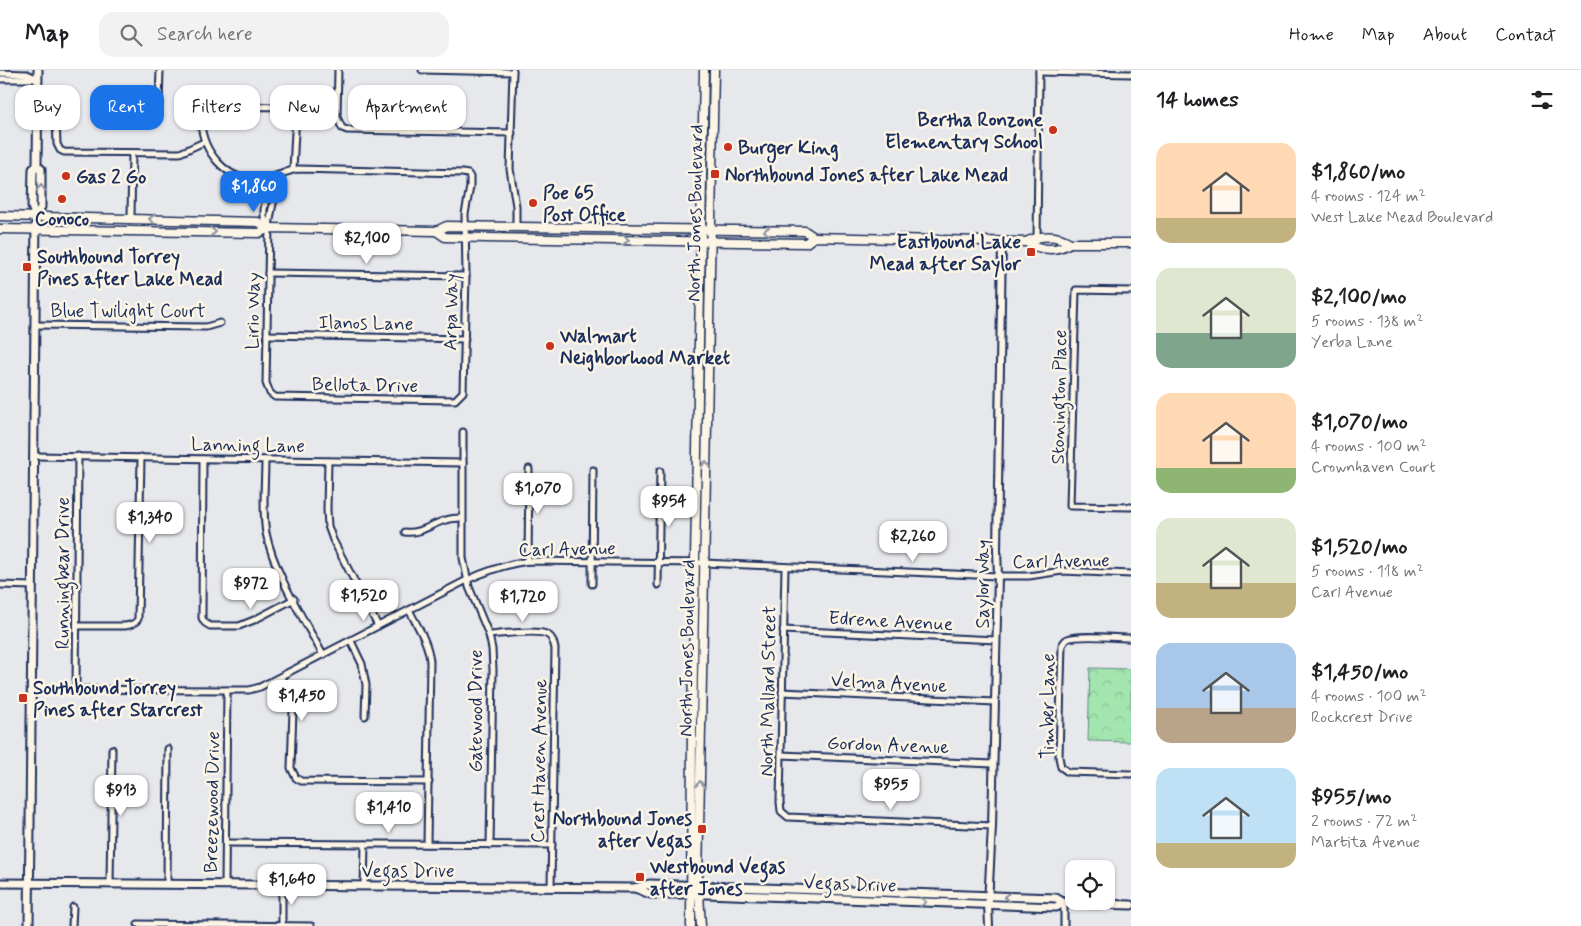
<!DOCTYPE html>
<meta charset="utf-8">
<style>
body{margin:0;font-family:Mynerve,sans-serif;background:#f2f2f2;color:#202124;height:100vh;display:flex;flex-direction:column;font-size:19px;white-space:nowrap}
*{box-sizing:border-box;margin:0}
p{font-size:16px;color:#757577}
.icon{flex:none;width:28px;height:28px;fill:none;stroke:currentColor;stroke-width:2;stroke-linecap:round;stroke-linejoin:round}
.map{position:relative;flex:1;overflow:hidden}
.side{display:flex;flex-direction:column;background:#fff;width:450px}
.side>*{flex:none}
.guide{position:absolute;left:15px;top:15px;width:475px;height:45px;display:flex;gap:10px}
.fabs{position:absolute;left:1065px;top:790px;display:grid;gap:10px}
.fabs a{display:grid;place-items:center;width:50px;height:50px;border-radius:10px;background:#fff;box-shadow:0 1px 4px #0004;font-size:25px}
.price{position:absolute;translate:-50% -42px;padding:0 11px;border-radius:10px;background:#fff;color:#222;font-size:16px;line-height:32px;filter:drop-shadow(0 1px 2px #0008)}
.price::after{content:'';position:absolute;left:50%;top:30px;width:15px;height:11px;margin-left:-8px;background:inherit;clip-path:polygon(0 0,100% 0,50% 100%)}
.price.active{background:#1a73e8;color:#fff}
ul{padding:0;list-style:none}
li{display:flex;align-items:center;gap:15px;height:125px;padding:0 25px}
li span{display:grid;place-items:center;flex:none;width:140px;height:100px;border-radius:15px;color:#555}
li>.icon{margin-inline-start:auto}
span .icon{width:60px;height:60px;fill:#fffc;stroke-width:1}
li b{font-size:21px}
h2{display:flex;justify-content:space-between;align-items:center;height:60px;padding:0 25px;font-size:21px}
.chip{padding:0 18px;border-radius:15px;background:#fff;box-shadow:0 1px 4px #0004;font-size:18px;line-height:45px}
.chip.active{background:#1a73e8;color:#fff}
header{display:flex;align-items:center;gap:30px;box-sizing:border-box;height:70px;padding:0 25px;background:#fff;border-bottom:1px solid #e0e0e0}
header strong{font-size:24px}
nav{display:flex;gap:28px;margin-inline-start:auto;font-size:18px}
.search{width:350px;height:45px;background:#f2f2f2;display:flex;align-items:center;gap:12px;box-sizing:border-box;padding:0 18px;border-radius:15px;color:#757577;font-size:19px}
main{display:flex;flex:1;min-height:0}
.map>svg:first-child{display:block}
</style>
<header>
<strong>Map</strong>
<div class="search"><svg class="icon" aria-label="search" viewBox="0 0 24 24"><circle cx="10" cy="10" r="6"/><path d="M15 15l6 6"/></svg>Search here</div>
<nav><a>Home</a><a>Map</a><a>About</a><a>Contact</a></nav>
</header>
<main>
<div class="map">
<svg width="1131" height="856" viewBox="0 0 1131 856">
<defs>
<pattern id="park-crowns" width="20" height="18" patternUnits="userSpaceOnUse" patternTransform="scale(1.25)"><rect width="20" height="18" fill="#a3e5ae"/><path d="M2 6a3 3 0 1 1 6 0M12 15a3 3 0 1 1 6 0" fill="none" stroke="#8cc598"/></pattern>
</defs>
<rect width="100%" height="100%" fill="#e7e8eb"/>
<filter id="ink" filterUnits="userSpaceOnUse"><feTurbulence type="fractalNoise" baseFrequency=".02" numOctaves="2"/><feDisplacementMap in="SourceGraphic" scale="10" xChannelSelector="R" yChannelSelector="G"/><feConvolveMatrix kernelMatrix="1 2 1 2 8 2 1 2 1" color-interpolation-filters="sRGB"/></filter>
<g filter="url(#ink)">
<path fill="url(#park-crowns)" stroke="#5f8a86" d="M1090,598L1131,599V672L1088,671Z"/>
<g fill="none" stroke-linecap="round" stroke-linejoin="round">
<g stroke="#1b2f5e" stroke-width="9">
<g id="minor">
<path d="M338,0L337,47L342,58L347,60L512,63"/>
<path d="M422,0L513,2"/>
<path d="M513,0L510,99L516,136V156"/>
<path d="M1039,2L1131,4"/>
<path d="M0,3L27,4L38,9H0"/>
<path d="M38,27L55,26L57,74L60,80L64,82L180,83L204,72"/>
<path d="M159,34L160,0"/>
<path d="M274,107C280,120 276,121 273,134C271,142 270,150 269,158L266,313L270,323L275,327L455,330L463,322L466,206L465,144L470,117V107L468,104L462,103L298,99C284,101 272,110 257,110C226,110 203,82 201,53C200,47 199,42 201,37L205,36L288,37L293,39L296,43L293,100"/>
<path d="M268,109C272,123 262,132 264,146C265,150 267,154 269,158"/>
<path d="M131,148L132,83"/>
<path d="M1037,170L1039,0"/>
<path d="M268,203L466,206"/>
<path d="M1131,221L1076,220L1070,436L1131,437"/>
<path d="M35,255L206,257L220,253"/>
<path d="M267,265L465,269"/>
<path d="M463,362V488L469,517L489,565L492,579L493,600L490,775"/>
<path d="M34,386L463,393"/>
<path d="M203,389L202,548L205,553L210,556H239L254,550L294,529"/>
<path d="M265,390C265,413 262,440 266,463C274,503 304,549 323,585"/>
<path d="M328,391L327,440L328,456L333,470L378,556"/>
<path d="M405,462C421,464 431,454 446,450C452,448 457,448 462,448"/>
<path d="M528,491L529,399"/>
<path d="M785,497L780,732L781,741L788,747L992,756"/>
<path d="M592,514L593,400"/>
<path d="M0,515L33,516"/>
<path d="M658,515L660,401"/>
<path d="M409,540C418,557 428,572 430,591L427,774"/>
<path d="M77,556H125C131,555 135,554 138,549L141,387"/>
<path d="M783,560L996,570"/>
<path d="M489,565C501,564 540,559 548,565C553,568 554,574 555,579L551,817"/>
<path d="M1131,568C1117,568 1078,564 1067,569C1064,571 1064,573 1062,575L1059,687L1061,697L1068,702L1131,704"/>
<path d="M351,571L362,594L366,615L365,646"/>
<path d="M281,607L287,619L291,630L293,640L291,698L296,708L301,711L429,712"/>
<path d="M32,619L227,620H249L260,617L467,510C487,501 506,494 528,491L704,493L998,506H1029L1062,501L1131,504"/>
<path d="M76,619L78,386"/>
<path d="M782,622L995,632"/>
<path d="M781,685L993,694"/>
<path d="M226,773L552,775"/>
<path d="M110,814L112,679"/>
<path d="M167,814L168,679"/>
<path d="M225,815L227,620"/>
<path d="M282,815V856"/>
<path d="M364,816L365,774"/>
<path d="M1064,833V856"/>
<path d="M138,854L311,856"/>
<path d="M72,856L73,837"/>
</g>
</g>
<g stroke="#1b2f5e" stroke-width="10">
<path id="tertiary" d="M989,856L988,834L992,756L998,506L997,480L1002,171"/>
</g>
<g stroke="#1b2f5e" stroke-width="11">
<g id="secondary">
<path d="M37,96L38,0"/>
<path d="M36,147L32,137L33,99L37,96"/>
<path d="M0,813L635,818L650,814L1056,828L1064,833L1131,835"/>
<path d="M635,818L650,824H706L1056,837L1064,833"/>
<path d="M29,856L36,147L41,137V99L37,96"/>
</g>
</g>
<g stroke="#1b2f5e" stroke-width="11">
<g id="primary">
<path d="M0,146L258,152L269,158"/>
<path d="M0,159L259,163L269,158L436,161L447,156L805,161L814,167"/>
<path d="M436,161L445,167L487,168L806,173L814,167L1026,172C1040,165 1057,164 1070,173H1131"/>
<path d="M1026,172C1040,180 1056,182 1070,173"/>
<path d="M691,856L692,653L704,0"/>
<path d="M701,856L698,809L714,0"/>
</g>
</g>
<use href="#minor" stroke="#fcf5e5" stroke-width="5"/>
<use href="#tertiary" stroke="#fcf5e5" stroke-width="6"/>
<use href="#secondary" stroke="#fcf5e5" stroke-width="7"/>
<use href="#primary" stroke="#fcf5e5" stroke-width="8"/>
</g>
<defs><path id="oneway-chevron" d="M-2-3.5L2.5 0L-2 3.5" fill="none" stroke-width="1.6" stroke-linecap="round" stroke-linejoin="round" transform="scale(1.25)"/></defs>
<g stroke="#8c92a2">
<use href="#oneway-chevron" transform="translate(41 118) rotate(-89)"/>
<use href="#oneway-chevron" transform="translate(152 149) rotate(-179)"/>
<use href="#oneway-chevron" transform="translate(767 161) rotate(-179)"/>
<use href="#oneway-chevron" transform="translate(213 162) rotate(1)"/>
<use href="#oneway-chevron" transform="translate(626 170) rotate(1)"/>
<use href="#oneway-chevron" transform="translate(706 394) rotate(-89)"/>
<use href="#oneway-chevron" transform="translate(700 714) rotate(-89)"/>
<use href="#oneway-chevron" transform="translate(1007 827) rotate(-178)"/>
<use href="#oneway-chevron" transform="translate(923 832) rotate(2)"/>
</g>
</g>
<g fill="#c8321e" stroke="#fcf5e5" stroke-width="2">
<circle cx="1053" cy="60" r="5"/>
<circle cx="728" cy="77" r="5"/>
<rect x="710" y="99" width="10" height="10" rx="2.5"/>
<circle cx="66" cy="106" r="5"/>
<circle cx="62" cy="129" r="5"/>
<circle cx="533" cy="133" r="5"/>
<rect x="1026" y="177" width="10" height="10" rx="2.5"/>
<rect x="22" y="192" width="10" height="10" rx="2.5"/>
<circle cx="550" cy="276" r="5"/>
<rect x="18" y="623" width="10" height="10" rx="2.5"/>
<rect x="697" y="754" width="10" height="10" rx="2.5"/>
<rect x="635" y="802" width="10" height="10" rx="2.5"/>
</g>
<g text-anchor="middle" stroke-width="5" stroke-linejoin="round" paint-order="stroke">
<g font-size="19" font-weight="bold" fill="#1b2f5e" stroke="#fcf5e5" text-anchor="start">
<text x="1043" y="56" text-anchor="end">Bertha Ronzone<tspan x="1043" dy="22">Elementary School</tspan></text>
<text x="738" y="84">Burger King</text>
<text x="725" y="111">Northbound Jones after Lake Mead</text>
<text x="76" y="113">Gas 2 Go</text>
<text x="543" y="129">Poe 65<tspan x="543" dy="22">Post Office</tspan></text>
<text x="62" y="155" text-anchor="middle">Conoco</text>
<text x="1021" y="178" text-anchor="end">Eastbound Lake<tspan x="1021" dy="22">Mead after Saylor</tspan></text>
<text x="37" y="193">Southbound Torrey<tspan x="37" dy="22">Pines after Lake Mead</tspan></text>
<text x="560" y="272">Walmart<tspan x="560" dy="22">Neighborhood Market</tspan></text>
<text x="33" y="624">Southbound Torrey<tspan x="33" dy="22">Pines after Starcrest</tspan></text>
<text x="692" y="755" text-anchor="end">Northbound Jones<tspan x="692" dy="22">after Vegas</tspan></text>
<text x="650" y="803">Westbound Vegas<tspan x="650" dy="22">after Jones</tspan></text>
</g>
<g font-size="19" fill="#1b2f5e" stroke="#fcf5e5">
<text transform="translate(694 143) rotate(-89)" y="7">North Jones Boulevard</text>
<text x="128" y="247">Blue Twilight Court</text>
<text transform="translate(252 241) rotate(-89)" y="7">Lirio Way</text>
<text transform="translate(450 242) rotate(-89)" y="7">Arpa Way</text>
<text transform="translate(366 252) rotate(1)" y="7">Ilanos Lane</text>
<text transform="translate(365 314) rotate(1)" y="7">Bellota Drive</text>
<text transform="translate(1058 327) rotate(-89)" y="7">Stonington Place</text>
<text transform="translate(248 374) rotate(1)" y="7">Lanning Lane</text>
<text transform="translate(567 478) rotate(-1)" y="7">Carl Avenue</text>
<text transform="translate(1061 490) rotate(-1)" y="7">Carl Avenue</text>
<text transform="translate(62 503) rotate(-90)" y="7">Runningbear Drive</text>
<text transform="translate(982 514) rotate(-90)" y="7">Saylor Way</text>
<text transform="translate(891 550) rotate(3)" y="7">Edrene Avenue</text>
<text transform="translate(686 578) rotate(-89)" y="7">North Jones Boulevard</text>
<text transform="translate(889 612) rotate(3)" y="7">Velma Avenue</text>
<text transform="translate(767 621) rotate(-89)" y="7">North Mallard Street</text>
<text transform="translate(1047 636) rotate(-90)" y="7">Timber Lane</text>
<text transform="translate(475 641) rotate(-90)" y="7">Gatewood Drive</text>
<text transform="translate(888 674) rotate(2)" y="7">Gordon Avenue</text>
<text transform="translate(538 691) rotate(-89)" y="7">Crest Haven Avenue</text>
<text transform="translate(211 732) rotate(-89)" y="7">Breezewood Drive</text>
<text x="408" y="807">Vegas Drive</text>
<text transform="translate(850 813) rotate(2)" y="7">Vegas Drive</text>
</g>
</g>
</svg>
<div class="fabs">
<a><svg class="icon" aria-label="locate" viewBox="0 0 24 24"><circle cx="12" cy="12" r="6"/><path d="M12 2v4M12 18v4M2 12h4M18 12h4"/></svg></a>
</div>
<b class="price active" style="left:254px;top:143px">$1,860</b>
<b class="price" style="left:367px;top:195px">$2,100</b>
<b class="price" style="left:538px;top:445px">$1,070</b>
<b class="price" style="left:669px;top:458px">$954</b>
<b class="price" style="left:150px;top:474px">$1,340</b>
<b class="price" style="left:913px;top:493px">$2,260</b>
<b class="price" style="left:251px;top:540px">$972</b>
<b class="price" style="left:364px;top:552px">$1,520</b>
<b class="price" style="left:523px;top:553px">$1,720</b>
<b class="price" style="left:302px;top:652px">$1,450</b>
<b class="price" style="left:891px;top:741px">$955</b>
<b class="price" style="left:121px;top:747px">$913</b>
<b class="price" style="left:389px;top:764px">$1,410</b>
<b class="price" style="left:292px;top:836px">$1,640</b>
<div class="guide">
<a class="chip">Buy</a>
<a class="chip active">Rent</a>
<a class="chip">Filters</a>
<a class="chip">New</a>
<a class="chip">Apartment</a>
</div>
</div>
<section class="side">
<h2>14 homes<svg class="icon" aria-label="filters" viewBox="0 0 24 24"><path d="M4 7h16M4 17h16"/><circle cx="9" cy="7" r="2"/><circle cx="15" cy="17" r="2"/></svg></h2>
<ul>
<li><span style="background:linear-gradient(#ffd9b3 75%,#c2b280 0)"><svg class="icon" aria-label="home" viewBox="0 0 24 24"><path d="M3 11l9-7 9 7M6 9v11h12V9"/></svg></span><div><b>$1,860/mo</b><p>4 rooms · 124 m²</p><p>West Lake Mead Boulevard</p></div></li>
<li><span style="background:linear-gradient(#dfe7d0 65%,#7fa58c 0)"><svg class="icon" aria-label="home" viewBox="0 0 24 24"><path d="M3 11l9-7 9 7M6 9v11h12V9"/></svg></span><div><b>$2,100/mo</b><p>5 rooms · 138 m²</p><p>Yerba Lane</p></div></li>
<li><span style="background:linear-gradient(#ffd9b3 75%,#8fb573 0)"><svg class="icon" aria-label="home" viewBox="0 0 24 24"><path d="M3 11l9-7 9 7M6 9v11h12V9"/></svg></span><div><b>$1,070/mo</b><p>4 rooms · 100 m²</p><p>Crownhaven Court</p></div></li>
<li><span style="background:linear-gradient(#dfe7d0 65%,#c2b280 0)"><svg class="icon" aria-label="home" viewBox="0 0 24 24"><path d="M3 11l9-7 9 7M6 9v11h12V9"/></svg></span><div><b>$1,520/mo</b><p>5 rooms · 118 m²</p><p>Carl Avenue</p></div></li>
<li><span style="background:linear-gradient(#a9c7e8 65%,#b9a48a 0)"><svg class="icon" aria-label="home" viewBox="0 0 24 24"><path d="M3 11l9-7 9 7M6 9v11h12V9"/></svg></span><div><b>$1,450/mo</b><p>4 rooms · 100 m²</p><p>Rockcrest Drive</p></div></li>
<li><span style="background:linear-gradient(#bfe0f5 75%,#c2b280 0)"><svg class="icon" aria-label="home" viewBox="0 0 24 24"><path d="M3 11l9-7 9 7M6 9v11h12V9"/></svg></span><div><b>$955/mo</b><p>2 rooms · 72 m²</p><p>Martita Avenue</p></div></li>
</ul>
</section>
</main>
